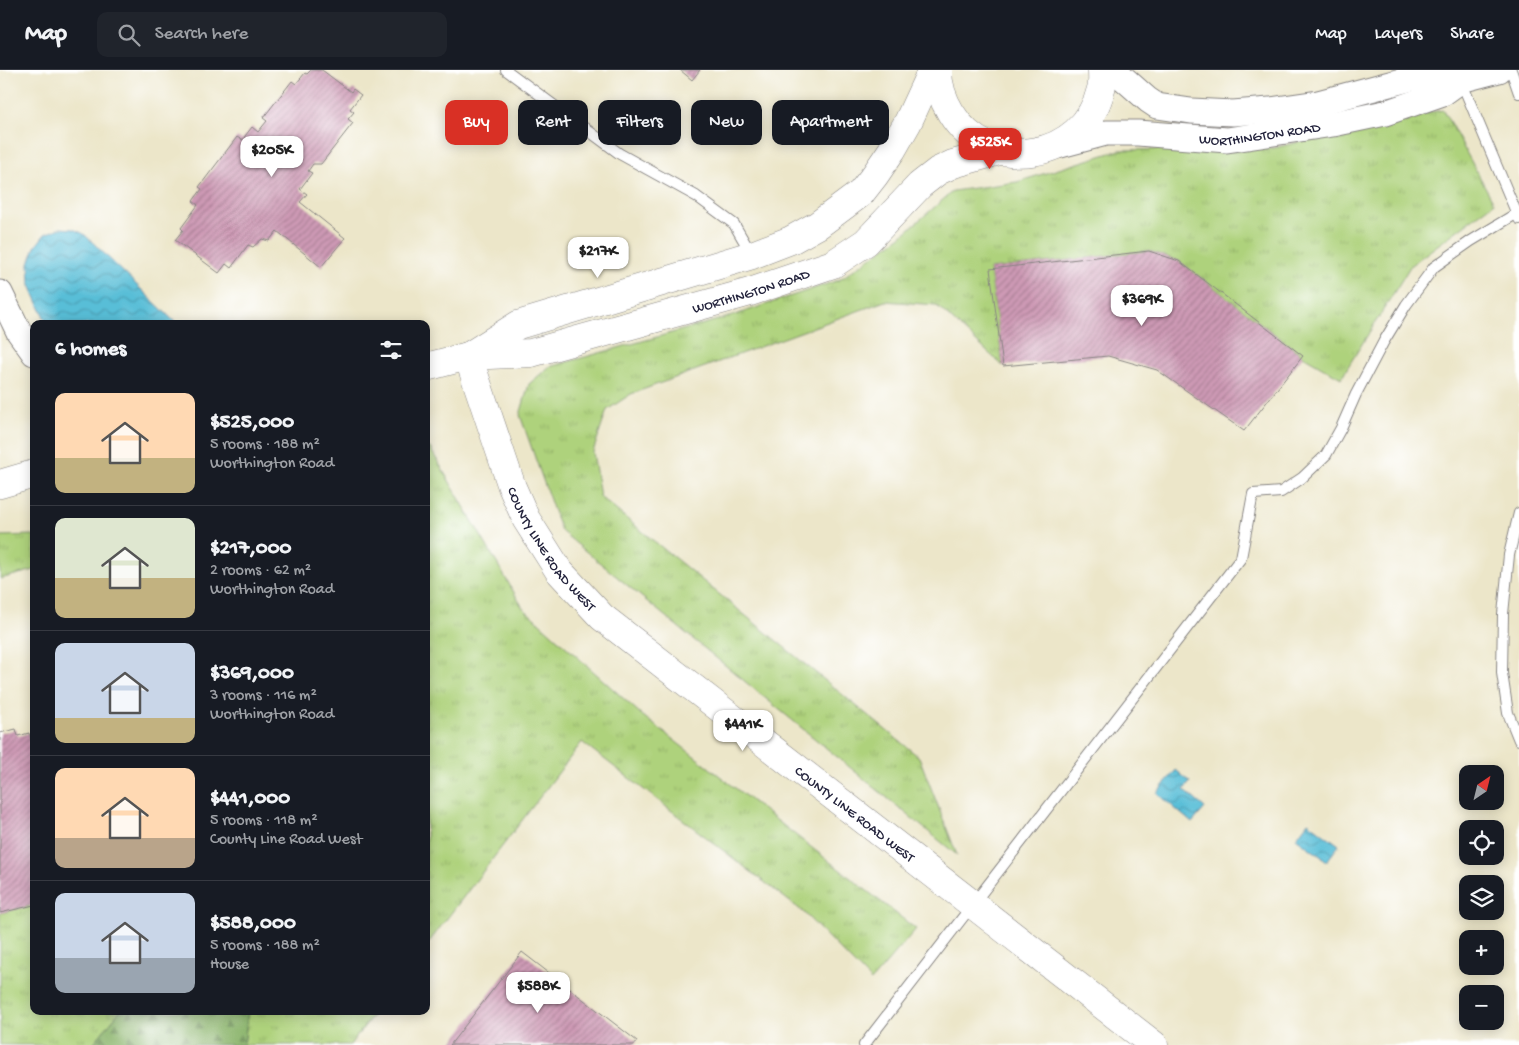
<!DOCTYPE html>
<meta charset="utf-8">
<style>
body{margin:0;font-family:"Gochi Hand",sans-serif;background:#20242c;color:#f1f3f6;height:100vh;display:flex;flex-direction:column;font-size:19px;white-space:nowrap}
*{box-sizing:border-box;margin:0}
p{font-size:16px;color:#9ea1a6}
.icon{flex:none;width:28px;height:28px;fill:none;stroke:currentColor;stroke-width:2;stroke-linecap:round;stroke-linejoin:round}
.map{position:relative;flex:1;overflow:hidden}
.side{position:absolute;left:30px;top:250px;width:400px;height:695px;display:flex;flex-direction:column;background:#171b24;border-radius:10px;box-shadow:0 2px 12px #0003}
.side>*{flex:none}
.banner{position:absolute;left:445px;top:30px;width:475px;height:45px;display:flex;gap:10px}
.needle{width:32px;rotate:35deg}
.buttons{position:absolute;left:1459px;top:695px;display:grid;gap:10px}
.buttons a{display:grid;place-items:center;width:45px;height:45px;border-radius:10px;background:#171b24;box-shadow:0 2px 12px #0003;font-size:25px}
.price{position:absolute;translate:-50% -42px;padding:0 11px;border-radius:10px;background:#fff;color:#222;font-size:16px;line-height:32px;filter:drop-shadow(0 1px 2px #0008)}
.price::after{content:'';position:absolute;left:50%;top:30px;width:15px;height:11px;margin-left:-8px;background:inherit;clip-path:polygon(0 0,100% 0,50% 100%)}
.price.selected{background:#d93025;color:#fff}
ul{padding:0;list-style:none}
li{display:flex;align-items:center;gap:15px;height:125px;padding:0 25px}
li+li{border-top:1px solid #363941}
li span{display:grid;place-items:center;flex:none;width:140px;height:100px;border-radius:10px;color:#555}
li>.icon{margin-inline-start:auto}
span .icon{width:60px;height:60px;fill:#fffc;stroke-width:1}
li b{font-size:21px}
h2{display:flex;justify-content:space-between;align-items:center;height:60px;padding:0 25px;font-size:21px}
.pill{padding:0 18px;border-radius:10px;background:#171b24;box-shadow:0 2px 12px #0003;font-size:18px;line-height:45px}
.pill.selected{background:#d93025;color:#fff}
header{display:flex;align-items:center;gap:30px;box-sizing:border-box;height:70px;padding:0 25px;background:#171b24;border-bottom:1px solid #363941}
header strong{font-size:24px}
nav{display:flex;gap:28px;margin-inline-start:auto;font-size:18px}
.search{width:350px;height:45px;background:#20242c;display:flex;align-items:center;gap:12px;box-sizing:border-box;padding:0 18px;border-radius:10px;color:#9ea1a6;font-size:19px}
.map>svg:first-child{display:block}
</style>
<header>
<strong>Map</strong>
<div class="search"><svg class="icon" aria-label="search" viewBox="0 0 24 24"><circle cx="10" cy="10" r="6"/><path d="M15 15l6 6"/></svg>Search here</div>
<nav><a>Map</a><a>Layers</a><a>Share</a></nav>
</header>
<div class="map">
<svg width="1519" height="975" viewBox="0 0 1519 975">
<defs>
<pattern id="grass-tufts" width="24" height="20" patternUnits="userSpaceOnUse" patternTransform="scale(1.25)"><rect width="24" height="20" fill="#aed27b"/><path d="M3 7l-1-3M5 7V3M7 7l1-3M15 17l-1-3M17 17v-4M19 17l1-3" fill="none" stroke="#95b46b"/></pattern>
<pattern id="forest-firs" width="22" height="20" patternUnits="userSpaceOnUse" patternTransform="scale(1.25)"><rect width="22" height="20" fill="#8ab46b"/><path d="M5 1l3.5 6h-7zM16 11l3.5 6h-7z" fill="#709259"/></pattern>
<pattern id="water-waves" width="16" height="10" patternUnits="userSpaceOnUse" patternTransform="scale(1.25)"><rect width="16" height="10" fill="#59bed7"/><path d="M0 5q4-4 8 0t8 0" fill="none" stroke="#499ab0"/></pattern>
<pattern id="building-hatch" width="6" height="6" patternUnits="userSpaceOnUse" patternTransform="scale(1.25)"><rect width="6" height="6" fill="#ce9ab5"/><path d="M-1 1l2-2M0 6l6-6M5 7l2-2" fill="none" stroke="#a77d94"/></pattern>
</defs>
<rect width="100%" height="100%" fill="#fff"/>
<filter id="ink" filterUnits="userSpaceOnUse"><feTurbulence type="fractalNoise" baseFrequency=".02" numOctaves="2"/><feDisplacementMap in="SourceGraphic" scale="10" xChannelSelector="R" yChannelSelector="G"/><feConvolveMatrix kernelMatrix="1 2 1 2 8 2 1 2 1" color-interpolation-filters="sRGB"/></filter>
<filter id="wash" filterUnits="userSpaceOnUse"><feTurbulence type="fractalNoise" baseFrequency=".0096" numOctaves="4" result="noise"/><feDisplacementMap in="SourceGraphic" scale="20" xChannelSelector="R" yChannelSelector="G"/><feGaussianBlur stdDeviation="1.12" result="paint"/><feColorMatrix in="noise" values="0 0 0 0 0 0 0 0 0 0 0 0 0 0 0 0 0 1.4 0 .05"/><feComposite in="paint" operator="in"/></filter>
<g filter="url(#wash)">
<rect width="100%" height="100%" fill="#ece6c9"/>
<g fill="url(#grass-tufts)" stroke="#687a5b">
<path d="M1443,40L1494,133L1411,195L1341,308L1303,286L1179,191L1149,181L990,199L1003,296L936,235L885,231L631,324L607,340L593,382L600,427L919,687L957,785L561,461L520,345L529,314L549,297L729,247L839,210L900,167L953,121L1017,112L1120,80L1274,78L1397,48Z"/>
<path d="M426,377L430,378L523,538L643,646L916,859L871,911L802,841L582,672L426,876Z"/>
<path d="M34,465V500L0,509V466Z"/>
<path d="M34,835V941H120L92,975H0V843Z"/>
<path d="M248,941H376L350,975H244Z"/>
</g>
<path fill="url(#forest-firs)" stroke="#566b53" d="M120,941H248L244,975H92Z"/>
<g fill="url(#water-waves)" stroke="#3e7089">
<path d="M60,158L73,159L84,164L177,254H47L30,215L29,193L35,177L45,164Z"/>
<path d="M1176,700L1190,712L1184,720L1205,738L1192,753L1157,723Z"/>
<path d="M1308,752L1339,775L1327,791L1296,768Z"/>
</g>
<g id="blocks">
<g fill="url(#building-hatch)">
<path d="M311,0H322L351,22L353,19L361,25L350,39L354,42L348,49L353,53L321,94H313L308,101L312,103L300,119L307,124L300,132L345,168L321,197L277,161L269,171L262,169L253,177L248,175L231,198L226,194L219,203L175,170L183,160L181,158L198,135L193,131L202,119L199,117L237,67L242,70L252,57L258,62L267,51L263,48L292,11L296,14L305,3L307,4Z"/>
<path d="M680,0H700L692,10Z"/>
<path d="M1149,181L1179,191L1303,286L1244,361L1157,300L1108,286L1003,296L990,199Z"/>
<path d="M16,659L18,666L29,663L34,682V835L0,843V663Z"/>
<path d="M522,882L637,971L634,975H450Z"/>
</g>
</g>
</g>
<g filter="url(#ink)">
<use href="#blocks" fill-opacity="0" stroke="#878482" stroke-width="1"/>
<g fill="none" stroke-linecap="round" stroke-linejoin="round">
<g stroke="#878482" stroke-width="12">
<g id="service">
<path d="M506,0L620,84L696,126L734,154L752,185"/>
<path d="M1511,0L1519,23"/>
<path d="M1461,11L1519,149"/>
<path d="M1519,443L1509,485L1503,544L1502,603L1508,643L1519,670"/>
<path d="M864,975L1241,488L1253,424L1281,422L1302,408L1326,385L1341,358L1356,324L1384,271L1406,235L1434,197L1471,171L1519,142"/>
</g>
</g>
<g stroke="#878482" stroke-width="27">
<g id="tertiary">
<path d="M1114,0L1148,30L1157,36L1191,41L1233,43L1270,40L1318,33L1435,2L1461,10"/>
<path id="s1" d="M1057,76L1106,63H1138L1227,70L1333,54L1385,43L1417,32L1443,23L1461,10L1499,0"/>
<path d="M0,223L19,262L34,283"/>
</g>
</g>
<g stroke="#878482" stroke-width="29">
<g id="secondary">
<path d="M938,0C938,15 943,30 951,43C989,106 1084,91 1101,19C1103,13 1102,6 1102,0"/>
<path d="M472,284L518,255L752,185L791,170L818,155L861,123L875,105L892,80L908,52L932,0"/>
<path id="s2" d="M468,286L512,417L526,449L559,501L602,547L1154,975"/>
<path id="s3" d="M426,297L468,286L531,283L750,222L833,194L866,172L920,115L938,101L953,94L999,81"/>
<path d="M0,414L34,404"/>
</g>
</g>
<use href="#service" stroke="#fff" stroke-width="10"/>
<use href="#tertiary" stroke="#fff" stroke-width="25"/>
<use href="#secondary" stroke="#fff" stroke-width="28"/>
</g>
</g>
<g text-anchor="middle" stroke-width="4.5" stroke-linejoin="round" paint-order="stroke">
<g font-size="14" fill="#22223b" stroke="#fff">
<text dy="5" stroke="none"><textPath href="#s1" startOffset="205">WORTHINGTON ROAD</textPath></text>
<text dy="5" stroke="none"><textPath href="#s3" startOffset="335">WORTHINGTON ROAD</textPath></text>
<text dy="5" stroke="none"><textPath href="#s2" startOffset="212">COUNTY LINE ROAD WEST</textPath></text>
<text dy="5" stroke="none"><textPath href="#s2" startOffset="618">COUNTY LINE ROAD WEST</textPath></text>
</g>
</g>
</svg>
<div class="buttons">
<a><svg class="needle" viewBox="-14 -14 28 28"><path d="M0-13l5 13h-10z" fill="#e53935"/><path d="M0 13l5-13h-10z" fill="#9ea1a6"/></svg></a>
<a><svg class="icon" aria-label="locate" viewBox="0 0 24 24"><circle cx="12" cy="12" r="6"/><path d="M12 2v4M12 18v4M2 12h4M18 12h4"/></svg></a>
<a><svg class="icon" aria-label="layers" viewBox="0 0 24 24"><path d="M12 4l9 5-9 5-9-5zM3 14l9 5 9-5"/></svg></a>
<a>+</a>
<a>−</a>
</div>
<b class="price selected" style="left:990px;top:100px">$525K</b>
<b class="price" style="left:272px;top:108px">$205K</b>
<b class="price" style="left:598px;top:209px">$217K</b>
<b class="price" style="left:1142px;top:257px">$369K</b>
<b class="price" style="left:743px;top:682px">$441K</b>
<b class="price" style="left:538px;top:944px">$588K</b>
<div class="banner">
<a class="pill selected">Buy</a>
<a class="pill">Rent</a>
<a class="pill">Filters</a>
<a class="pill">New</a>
<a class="pill">Apartment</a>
</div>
<section class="side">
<h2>6 homes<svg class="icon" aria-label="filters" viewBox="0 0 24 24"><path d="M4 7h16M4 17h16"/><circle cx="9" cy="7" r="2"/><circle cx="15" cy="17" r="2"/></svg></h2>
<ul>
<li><span style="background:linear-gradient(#ffd9b3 65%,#c2b280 0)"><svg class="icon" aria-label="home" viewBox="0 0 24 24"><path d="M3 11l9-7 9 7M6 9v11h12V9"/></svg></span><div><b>$525,000</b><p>5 rooms · 188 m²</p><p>Worthington Road</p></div></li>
<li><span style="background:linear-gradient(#dfe7d0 60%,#c2b280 0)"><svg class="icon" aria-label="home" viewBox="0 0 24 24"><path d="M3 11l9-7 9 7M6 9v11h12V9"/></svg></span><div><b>$217,000</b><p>2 rooms · 62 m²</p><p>Worthington Road</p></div></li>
<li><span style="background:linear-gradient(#c9d6e8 75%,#c2b280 0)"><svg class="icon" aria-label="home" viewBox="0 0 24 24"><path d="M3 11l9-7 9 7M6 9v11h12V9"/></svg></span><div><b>$369,000</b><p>3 rooms · 116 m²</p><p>Worthington Road</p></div></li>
<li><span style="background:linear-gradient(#ffd9b3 70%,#b9a48a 0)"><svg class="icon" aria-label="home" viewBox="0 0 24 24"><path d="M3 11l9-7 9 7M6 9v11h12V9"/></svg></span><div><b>$441,000</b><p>5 rooms · 118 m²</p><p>County Line Road West</p></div></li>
<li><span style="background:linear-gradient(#c9d6e8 65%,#9aa5b1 0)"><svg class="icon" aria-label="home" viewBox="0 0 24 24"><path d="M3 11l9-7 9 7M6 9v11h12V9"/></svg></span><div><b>$588,000</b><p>5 rooms · 188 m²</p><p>House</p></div></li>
</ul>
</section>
</div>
